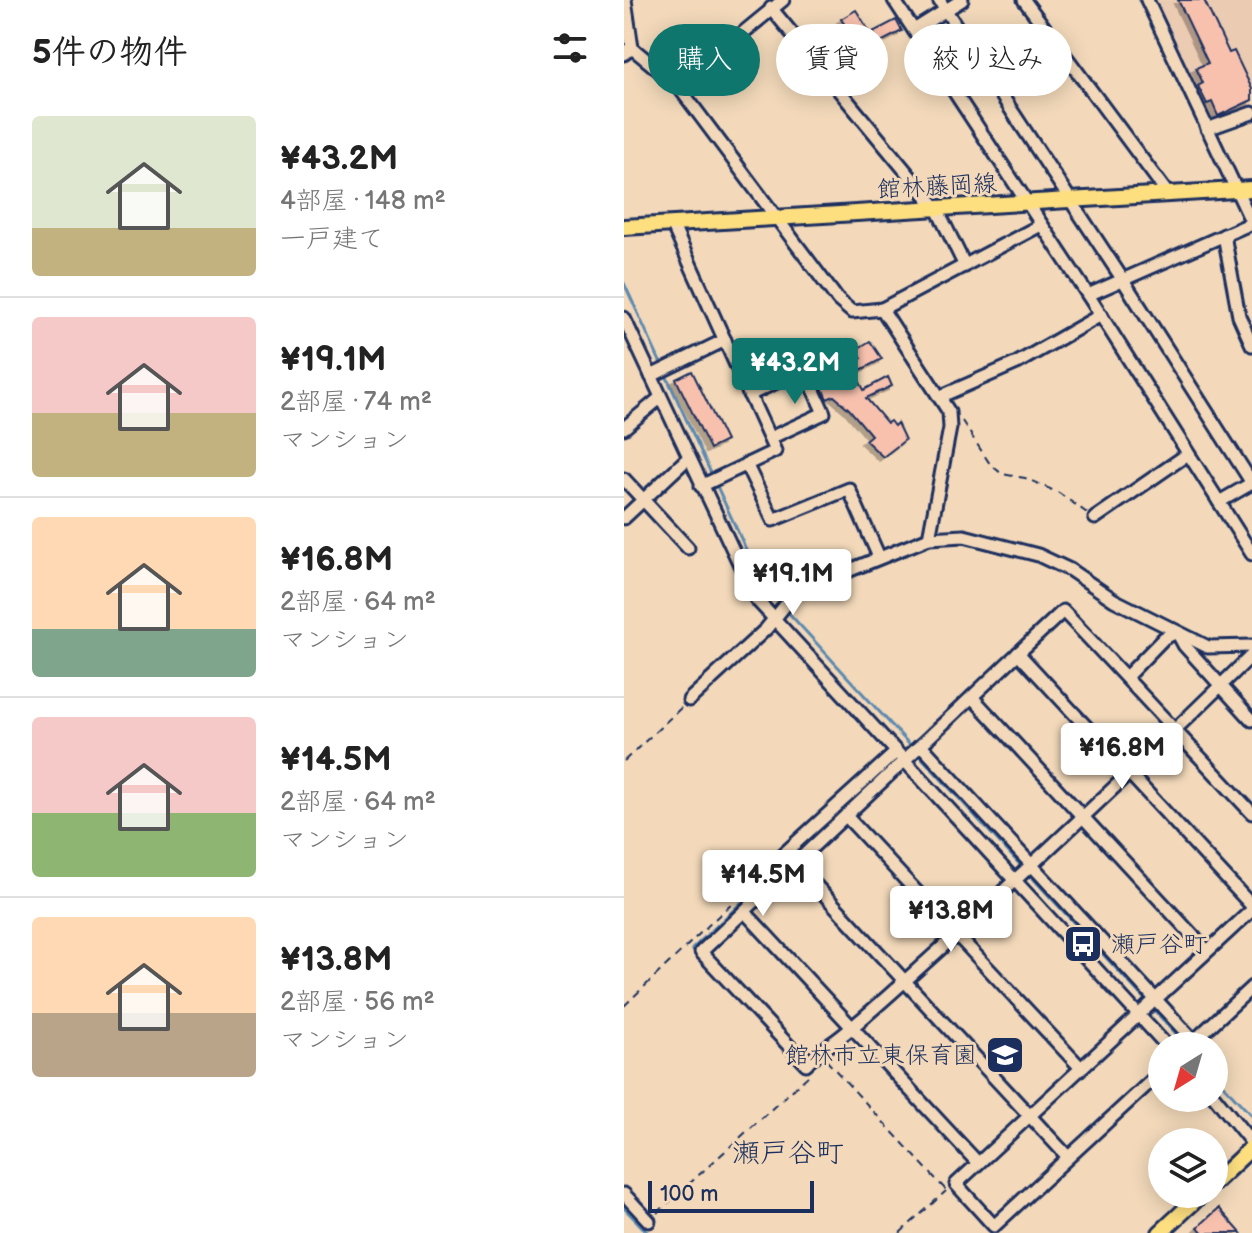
<!DOCTYPE html>
<html lang="ja">
<meta charset="utf-8">
<style>
body{margin:0;font-family:"Balsamiq Sans","Klee One",sans-serif;background:#f6f6f6;color:#222;height:100vh;display:flex;flex-direction:column;font-size:30px;white-space:nowrap}
*{box-sizing:border-box;margin:0}
p{font-size:26px;color:#767676}
.icon{flex:none;width:44px;height:44px;fill:none;stroke:currentColor;stroke-width:2;stroke-linecap:round;stroke-linejoin:round}
.map{position:relative;flex:1;overflow:hidden}
.panel{display:flex;flex-direction:column;background:#fff;width:624px}
.panel>*{flex:none}
.guide{position:absolute;left:24px;top:24px;width:484px;height:72px;display:flex;gap:16px}
.needle{width:52px;rotate:217deg}
.buttons{position:absolute;left:524px;top:1032px;display:grid;gap:16px}
.buttons a{display:grid;place-items:center;width:80px;height:80px;border-radius:50%;background:#fff;box-shadow:0 4px 20px #0003;font-size:40px}
.scale{position:absolute;left:24px;bottom:20px;width:166px;box-sizing:border-box;padding-left:8px;border:4px solid #1b2f5e;border-top:0;font-size:22px;line-height:28px;white-space:nowrap;color:#1b2f5e;-webkit-text-stroke:6px #f3d9ba;paint-order:stroke}
.price{position:absolute;translate:-50% -68px;padding:0 18px;border-radius:8px;background:#fff;color:#222;font-size:26px;line-height:52px;filter:drop-shadow(0 2px 4px #0008)}
.price::after{content:'';position:absolute;left:50%;top:48px;width:24px;height:18px;margin-left:-12px;background:inherit;clip-path:polygon(0 0,100% 0,50% 100%)}
.price.current{background:#0f766e;color:#fff}
ul{padding:0;list-style:none}
li{display:flex;align-items:center;gap:24px;height:200px;padding:0 32px}
li+li{border-top:2px solid #e0e0e0}
li span{display:grid;place-items:center;flex:none;width:224px;height:160px;border-radius:8px;color:#555}
li>.icon{margin-inline-start:auto}
span .icon{width:96px;height:96px;fill:#fffc;stroke-width:1}
li b{font-size:34px}
h2{display:flex;justify-content:space-between;align-items:center;height:96px;padding:0 32px;font-size:34px}
.chip{padding:0 28px;border-radius:36px;background:#fff;box-shadow:0 4px 20px #0003;font-size:28px;line-height:72px}
.chip.current{background:#0f766e;color:#fff}
main{display:flex;flex:1;min-height:0}
.map>svg:first-child{display:block}
</style>
<main>
<section class="panel">
<h2>5件の物件<svg class="icon" aria-label="filters" viewBox="0 0 24 24"><path d="M4 7h16M4 17h16"/><circle cx="9" cy="7" r="2"/><circle cx="15" cy="17" r="2"/></svg></h2>
<ul>
<li><span style="background:linear-gradient(#dfe7d0 70%,#c2b280 0)"><svg class="icon" aria-label="home" viewBox="0 0 24 24"><path d="M3 11l9-7 9 7M6 9v11h12V9"/></svg></span><div><b>¥43.2M</b><p>4部屋 · 148 m²</p><p>一戸建て</p></div></li>
<li><span style="background:linear-gradient(#f6c9c9 60%,#c2b280 0)"><svg class="icon" aria-label="home" viewBox="0 0 24 24"><path d="M3 11l9-7 9 7M6 9v11h12V9"/></svg></span><div><b>¥19.1M</b><p>2部屋 · 74 m²</p><p>マンション</p></div></li>
<li><span style="background:linear-gradient(#ffd9b3 70%,#7fa58c 0)"><svg class="icon" aria-label="home" viewBox="0 0 24 24"><path d="M3 11l9-7 9 7M6 9v11h12V9"/></svg></span><div><b>¥16.8M</b><p>2部屋 · 64 m²</p><p>マンション</p></div></li>
<li><span style="background:linear-gradient(#f6c9c9 60%,#8fb573 0)"><svg class="icon" aria-label="home" viewBox="0 0 24 24"><path d="M3 11l9-7 9 7M6 9v11h12V9"/></svg></span><div><b>¥14.5M</b><p>2部屋 · 64 m²</p><p>マンション</p></div></li>
<li><span style="background:linear-gradient(#ffd9b3 60%,#b9a48a 0)"><svg class="icon" aria-label="home" viewBox="0 0 24 24"><path d="M3 11l9-7 9 7M6 9v11h12V9"/></svg></span><div><b>¥13.8M</b><p>2部屋 · 56 m²</p><p>マンション</p></div></li>
</ul>
</section>
<div class="map">
<svg width="628" height="1233" viewBox="0 0 628 1233">
<defs>
<filter id="shadow"><feDropShadow dx="-4" dy="4" stdDeviation="0" flood-color="#0004"/></filter>
</defs>
<rect width="100%" height="100%" fill="#f3d9ba"/>
<filter id="ink" filterUnits="userSpaceOnUse"><feTurbulence type="fractalNoise" baseFrequency=".0125" numOctaves="2"/><feDisplacementMap in="SourceGraphic" scale="16" xChannelSelector="R" yChannelSelector="G"/><feConvolveMatrix kernelMatrix="1 2 1 2 8 2 1 2 1" color-interpolation-filters="sRGB"/></filter>
<g filter="url(#ink)">
<path fill="#ebcbb2" d="M527,0H628V105L586,123Z"/>
<g fill="none" stroke-linecap="round" stroke-linejoin="round">
<g stroke="#5d8ab1" stroke-width="3">
<path d="M0,283L38,366"/>
<path d="M41,373L136,580L157,604"/>
<path d="M162,610L398,867"/>
<path d="M403,872L523,1002"/>
<path d="M74,956L68,949L189,835"/>
<path d="M528,1008L563,1046"/>
<path d="M590,1075L628,1116"/>
<path d="M0,1208L24,1233"/>
</g>
</g>
<g fill="#f8c1ae" stroke="#1b2f5e" stroke-width="2" filter="url(#shadow)">
<path d="M554,0H580L605,53L610,51L628,89V100L594,116L588,102L583,104L574,86L579,83L572,68L584,63Z"/>
<path d="M232,10L249,37L238,44L233,43L217,19Z"/>
<path d="M272,20L278,31L255,43L249,32Z"/>
<path d="M246,341L258,359L231,373L240,390L264,377L268,386L242,398L263,423L266,421L270,426L273,423L281,440L259,457L241,440L247,435L225,409L210,396L203,399L195,381L238,358L233,349Z"/>
<path d="M68,371L102,441L86,449L52,379Z"/>
<path d="M595,1208L617,1233H579L574,1227Z"/>
</g>
<g fill="none" stroke-linecap="round" stroke-linejoin="round">
<g stroke="#1b2f5e" stroke-width="17">
<g id="minor">
<path d="M1,0L8,48"/>
<path d="M270,0L464,295L628,554"/>
<path d="M315,0L499,280L628,483"/>
<path d="M400,0L544,194"/>
<path d="M147,8L313,209L341,266"/>
<path d="M290,30L338,0"/>
<path d="M0,54L8,48L54,86L214,300L228,312L258,309L417,225"/>
<path d="M54,86L159,0"/>
<path d="M583,129L628,113"/>
<path d="M48,224L151,451L77,486"/>
<path d="M600,235L615,316L628,345"/>
<path d="M464,295L628,223L523,0"/>
<path d="M258,309L325,412L326,428L305,538"/>
<path d="M0,318L132,599L543,1046"/>
<path d="M27,376L101,340"/>
<path d="M125,395L225,348"/>
<path d="M317,399L322,394L393,363L477,315"/>
<path d="M0,428L36,398"/>
<path d="M146,438L200,413L180,369"/>
<path d="M122,464L149,520L225,489L255,557"/>
<path d="M0,479L64,548"/>
<path d="M595,502L628,483"/>
<path d="M0,518L64,458"/>
<path d="M471,518L564,454"/>
<path d="M394,653L628,906"/>
<path d="M628,655C525,756 419,855 313,952C284,978 256,1004 226,1029C209,1044 200,1047 182,1064L77,952L439,611C503,678 565,746 628,813"/>
<path d="M502,677L540,638L553,632L560,645L628,720"/>
<path d="M348,697L583,951"/>
<path d="M65,700L142,629L172,592L305,538L340,536L414,555L446,570L490,600L584,647L628,646"/>
<path d="M297,745L570,1041L628,987"/>
<path d="M222,816L457,1068"/>
<path d="M171,863L444,1157"/>
<path d="M143,869L271,753"/>
<path d="M120,911L354,1163"/>
<path d="M538,1071L370,1226L332,1184L628,910"/>
<path d="M590,1096L628,1143"/>
<path d="M0,1194L25,1221"/>
</g>
</g>
<g stroke="#1b2f5e" stroke-width="20">
<g id="major">
<path d="M0,227L628,189"/>
<path d="M590,1183L628,1147"/>
<path d="M536,1233L578,1194"/>
</g>
</g>
<g stroke="#1b2f5e" stroke-width="2" stroke-dasharray="8 6" stroke-linecap="butt">
<path d="M338,421L366,464L378,474L401,478L435,493L463,513"/>
<path d="M0,761L58,707"/>
<path d="M0,1006L135,877"/>
<path d="M202,1060L322,1190"/>
<path d="M33,1213L185,1075"/>
<path d="M276,1233L322,1191"/>
</g>
<use href="#minor" stroke="#f3d9ba" stroke-width="11"/>
<use href="#major" stroke="#fedf80" stroke-width="14"/>
</g>
</g>
<defs>
<g id="bus-square" transform="scale(2)"><rect x="-9" y="-9" width="18" height="18" rx="4" fill="#1b2f5e" stroke="#f3d9ba"/><path d="M-5-6H5V4H4V6H2V4H-2V6H-4V4H-5ZM-3.5-4V0h7V-4ZM-3.5 1.2v1.5H-2V1.2ZM2 1.2v1.5H3.5V1.2Z" fill="#fff"/></g>
<g id="school-square" transform="scale(2)"><rect x="-9" y="-9" width="18" height="18" rx="4" fill="#1b2f5e" stroke="#f3d9ba"/><path d="M0-5L7-2L0 1L-7-2ZM-4 1L0 2.5L4 1V4Q0 6-4 4Z" fill="#fff"/></g>
</defs>
<g fill-rule="evenodd">
<use href="#bus-square" x="459" y="944"/>
<use href="#school-square" x="381" y="1055"/>
</g>
<g text-anchor="middle" stroke-width="6" stroke-linejoin="round" paint-order="stroke">
<g font-size="24" fill="#1b2f5e" stroke="#f3d9ba">
<text transform="translate(313 186) rotate(-3)" y="8">館林藤岡線</text>
</g>
<g font-size="24" fill="#1b2f5e" stroke="#f3d9ba" text-anchor="start">
<text x="487" y="952">瀬戸谷町</text>
<text x="353" y="1063" text-anchor="end">館林市立東保育園</text>
</g>
<g font-size="28" fill="#1b2f5e" stroke="#f3d9ba">
<text x="164" y="1162">瀬戸谷町</text>
</g>
</g>
</svg>
<div class="buttons">
<a><svg class="needle" viewBox="-14 -14 28 28"><path d="M0-13l5 13h-10z" fill="#e53935"/><path d="M0 13l5-13h-10z" fill="#767676"/></svg></a>
<a><svg class="icon" aria-label="layers" viewBox="0 0 24 24"><path d="M12 4l9 5-9 5-9-5zM3 14l9 5 9-5"/></svg></a>
</div>
<div class="scale">100 m</div>
<b class="price current" style="left:171px;top:406px">¥43.2M</b>
<b class="price" style="left:169px;top:617px">¥19.1M</b>
<b class="price" style="left:498px;top:791px">¥16.8M</b>
<b class="price" style="left:139px;top:918px">¥14.5M</b>
<b class="price" style="left:327px;top:954px">¥13.8M</b>
<div class="guide">
<a class="chip current">購入</a>
<a class="chip">賃貸</a>
<a class="chip">絞り込み</a>
</div>
</div>
</main>
